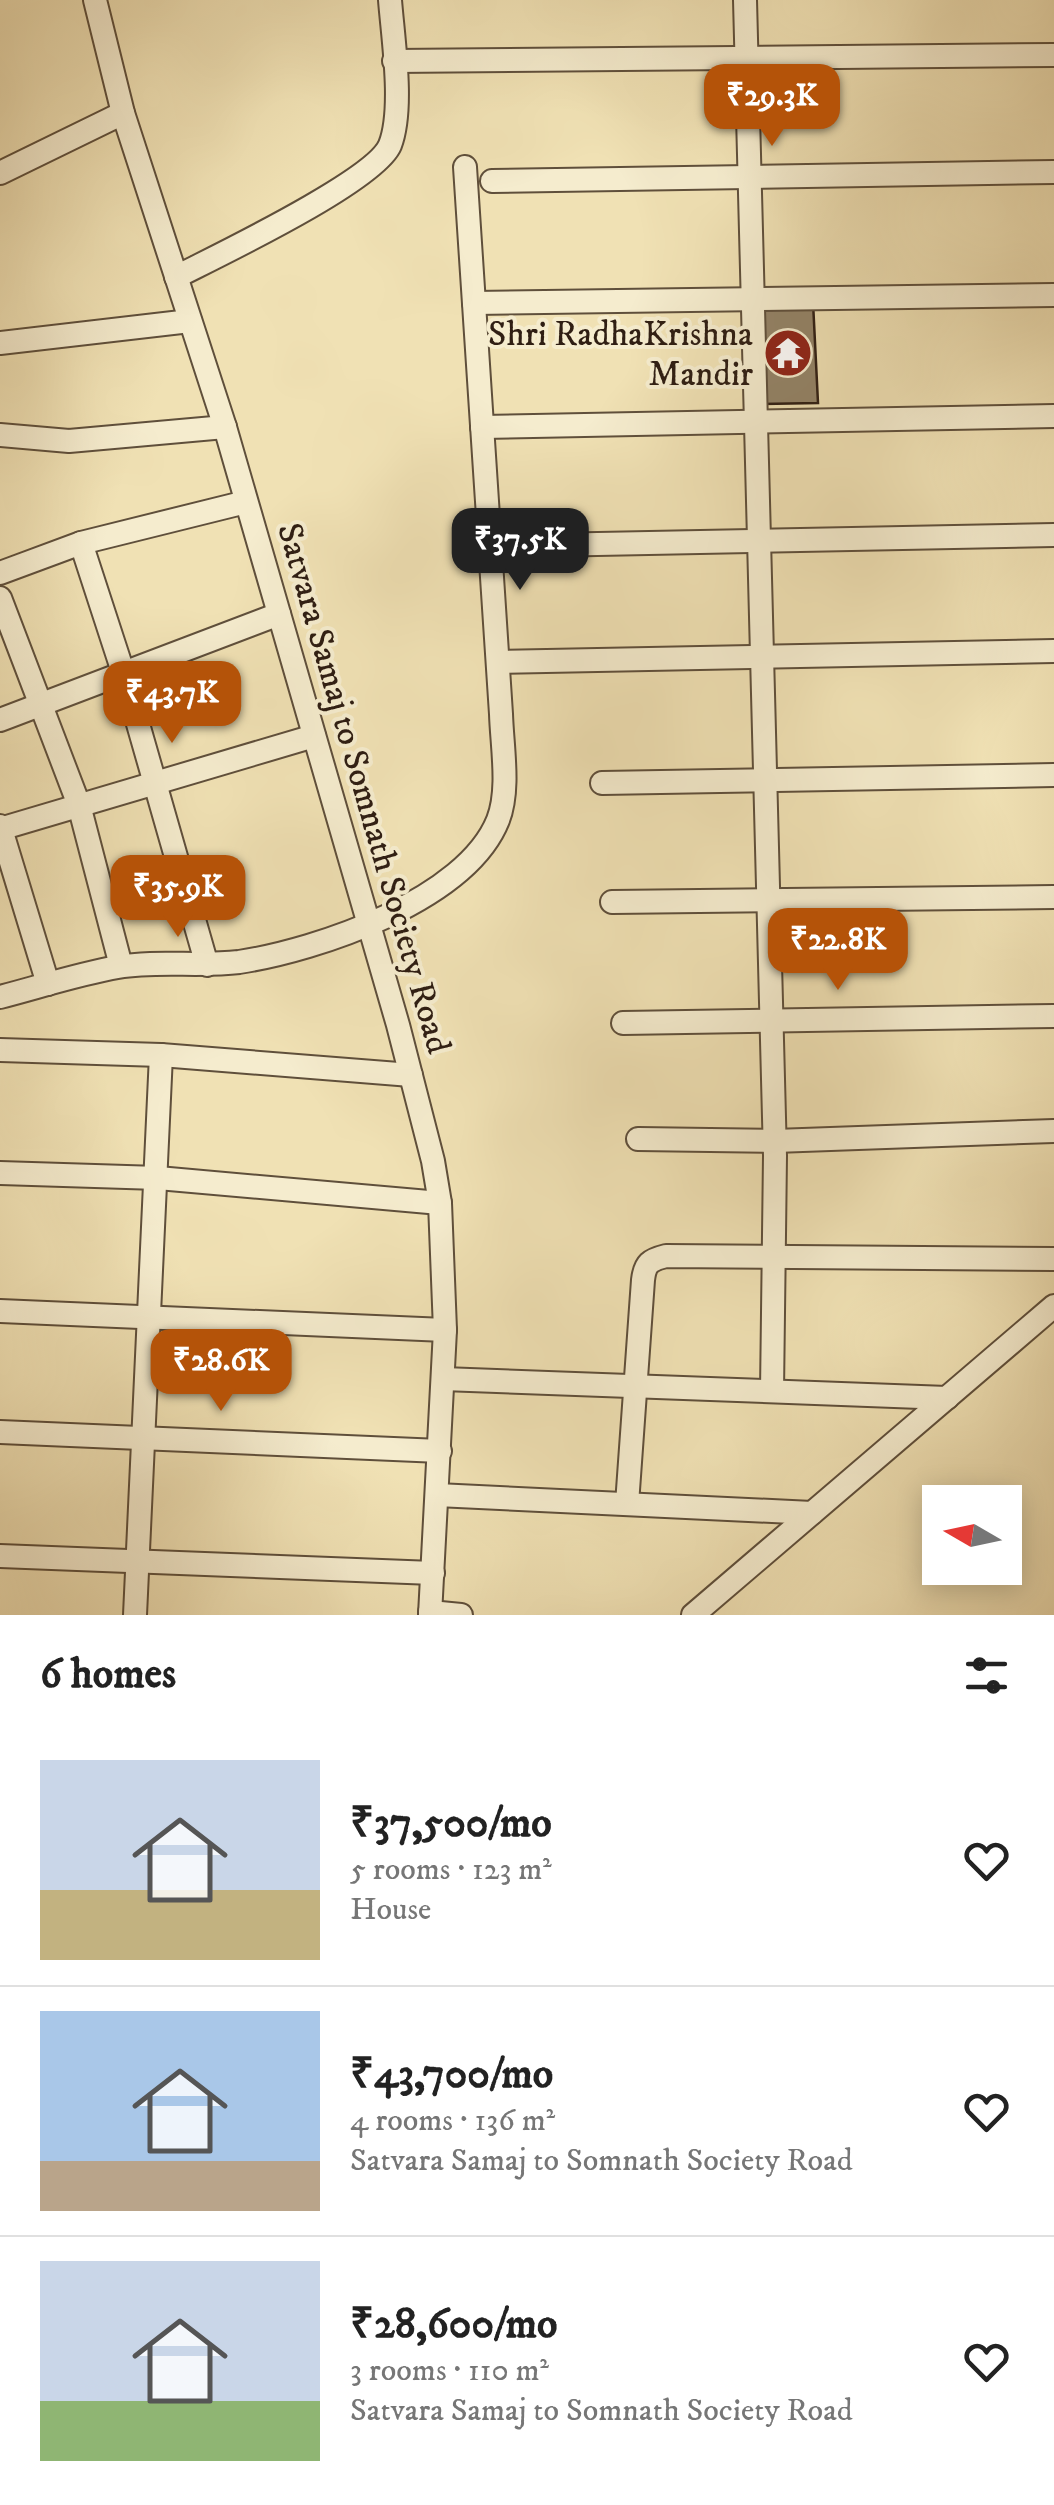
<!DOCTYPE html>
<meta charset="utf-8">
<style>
body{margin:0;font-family:"IM FELL DW Pica",serif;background:#f6f6f6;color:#222;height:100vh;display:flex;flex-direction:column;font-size:38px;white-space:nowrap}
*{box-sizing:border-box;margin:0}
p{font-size:32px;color:#767676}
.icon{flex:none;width:55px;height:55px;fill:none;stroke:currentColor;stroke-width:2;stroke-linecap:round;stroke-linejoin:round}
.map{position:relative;height:1615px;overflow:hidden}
.sheet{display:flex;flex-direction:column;background:#fff;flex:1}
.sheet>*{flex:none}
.needle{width:65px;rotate:279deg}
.buttons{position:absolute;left:922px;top:1485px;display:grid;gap:20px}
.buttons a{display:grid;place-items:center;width:100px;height:100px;border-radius:0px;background:#fff;box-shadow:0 5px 25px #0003;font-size:50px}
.price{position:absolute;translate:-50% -85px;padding:0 22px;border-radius:20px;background:#b45309;color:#fff;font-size:32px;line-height:65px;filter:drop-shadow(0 2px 5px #0008)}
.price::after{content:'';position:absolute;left:50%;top:60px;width:30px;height:22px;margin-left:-15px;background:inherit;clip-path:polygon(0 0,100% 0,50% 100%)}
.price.active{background:#222;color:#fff}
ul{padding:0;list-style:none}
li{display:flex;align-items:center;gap:30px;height:250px;padding:0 40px}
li+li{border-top:2px solid #e0e0e0}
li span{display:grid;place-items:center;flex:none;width:280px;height:200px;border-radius:0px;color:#555}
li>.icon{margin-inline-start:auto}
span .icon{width:120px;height:120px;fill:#fffc;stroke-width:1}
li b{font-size:42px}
h2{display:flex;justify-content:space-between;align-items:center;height:120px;padding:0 40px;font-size:42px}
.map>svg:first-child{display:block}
</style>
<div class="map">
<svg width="1054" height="1615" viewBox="0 0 1054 1615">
<rect width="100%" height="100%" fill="#f0e1b4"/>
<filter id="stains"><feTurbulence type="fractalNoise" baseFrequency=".002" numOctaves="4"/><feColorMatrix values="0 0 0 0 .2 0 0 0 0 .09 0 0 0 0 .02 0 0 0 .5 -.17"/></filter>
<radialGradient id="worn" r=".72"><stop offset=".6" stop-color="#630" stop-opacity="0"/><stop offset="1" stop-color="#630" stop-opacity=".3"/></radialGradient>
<path fill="#938367" stroke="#2f1e13" stroke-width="2.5" d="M813,302L818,403L762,404L760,304Z"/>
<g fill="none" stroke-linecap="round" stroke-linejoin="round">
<g stroke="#5f4f3b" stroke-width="26">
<g id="street">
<path d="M95,0L123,113L225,427L398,1025L433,1161L440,1203L445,1330L430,1615"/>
<path d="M745,0L775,1156L772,1391"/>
<path d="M394,61L1054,55"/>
<path d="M0,173L123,113"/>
<path d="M492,181L1054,172"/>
<path d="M176,277C217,256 375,181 390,145C404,109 393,39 390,0"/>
<path d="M474,303L1054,295"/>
<path d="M0,343L190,321"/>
<path d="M482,427L1054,416"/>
<path d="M0,435L69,441L225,427"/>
<path d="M81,543L124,675L207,965"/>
<path d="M490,546L1054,535"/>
<path d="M0,573L81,543L246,502"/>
<path d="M0,598L79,805L121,966"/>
<path d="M498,662L1054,651"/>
<path d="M0,720L279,614"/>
<path d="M602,783L1054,775"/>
<path d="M0,826L48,984"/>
<path d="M0,829L314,736"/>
<path d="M612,902L1054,897"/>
<path d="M0,997C39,987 78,974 118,967C157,960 199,967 239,962C318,950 466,900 498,820C510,789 502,747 501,714L465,167"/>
<path d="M623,1023L1054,1016"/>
<path d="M0,1050L161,1055L411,1075"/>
<path d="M638,1139L775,1141L1054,1131"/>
<path d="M0,1173L158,1178L440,1203"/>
<path d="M0,1311L445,1330"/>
<path d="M443,1379L947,1398"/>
<path d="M0,1432L440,1451"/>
<path d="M437,1495L812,1513"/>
<path d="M627,1504L643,1280C645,1263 650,1260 666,1256L1054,1259"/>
<path d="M0,1556L433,1573"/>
<path d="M430,1612L461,1615"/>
<path d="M135,1615L161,1055"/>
<path d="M693,1615L1054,1306"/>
</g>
</g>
<use href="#street" stroke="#f5ecce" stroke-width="22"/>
</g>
<defs>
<g id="temple-disc" transform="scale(2.5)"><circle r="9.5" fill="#8f2418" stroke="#f5ecce"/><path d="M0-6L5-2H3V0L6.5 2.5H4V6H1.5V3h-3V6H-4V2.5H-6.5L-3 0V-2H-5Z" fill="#fff"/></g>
</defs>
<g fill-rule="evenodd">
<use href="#temple-disc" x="788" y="353"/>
</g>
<g text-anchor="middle" stroke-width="8" stroke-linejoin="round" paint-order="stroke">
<g font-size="35" fill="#2f1e13" stroke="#f5ecce" text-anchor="end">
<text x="753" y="345">Shri RadhaKrishna<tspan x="753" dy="40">Mandir</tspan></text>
</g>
<g font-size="35" fill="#2f1e13" stroke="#f5ecce">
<text transform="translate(365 788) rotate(74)" y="12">Satvara Samaj to Somnath Society Road</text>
</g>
</g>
<rect width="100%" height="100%" filter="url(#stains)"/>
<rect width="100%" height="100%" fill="url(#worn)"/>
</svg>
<div class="buttons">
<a><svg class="needle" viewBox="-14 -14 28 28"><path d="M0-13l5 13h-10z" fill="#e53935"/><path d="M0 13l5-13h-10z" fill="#767676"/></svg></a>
</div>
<b class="price" style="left:772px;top:149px">₹29.3K</b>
<b class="price active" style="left:520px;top:593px">₹37.5K</b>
<b class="price" style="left:172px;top:746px">₹43.7K</b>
<b class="price" style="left:178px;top:940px">₹35.9K</b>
<b class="price" style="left:838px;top:993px">₹22.8K</b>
<b class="price" style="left:221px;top:1414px">₹28.6K</b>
</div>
<section class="sheet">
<h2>6 homes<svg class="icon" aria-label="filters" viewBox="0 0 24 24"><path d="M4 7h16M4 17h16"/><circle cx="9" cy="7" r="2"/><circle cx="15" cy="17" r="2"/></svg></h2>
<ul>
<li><span style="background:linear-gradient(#c9d6e8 65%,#c2b280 0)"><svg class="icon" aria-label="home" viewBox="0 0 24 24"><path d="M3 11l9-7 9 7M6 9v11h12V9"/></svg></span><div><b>₹37,500/mo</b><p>5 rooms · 123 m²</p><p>House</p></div><svg class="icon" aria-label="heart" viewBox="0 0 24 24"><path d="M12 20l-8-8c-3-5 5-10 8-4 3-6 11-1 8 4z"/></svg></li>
<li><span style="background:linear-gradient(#a9c7e8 75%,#b9a48a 0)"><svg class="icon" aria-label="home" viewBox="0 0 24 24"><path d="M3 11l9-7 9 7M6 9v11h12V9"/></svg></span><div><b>₹43,700/mo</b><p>4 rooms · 136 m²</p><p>Satvara Samaj to Somnath Society Road</p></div><svg class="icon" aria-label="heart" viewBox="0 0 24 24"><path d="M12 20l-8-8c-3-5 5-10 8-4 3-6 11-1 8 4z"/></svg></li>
<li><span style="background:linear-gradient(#c9d6e8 70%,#8fb573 0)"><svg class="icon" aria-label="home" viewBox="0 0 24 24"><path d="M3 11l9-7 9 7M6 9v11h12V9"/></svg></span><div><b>₹28,600/mo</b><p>3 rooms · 110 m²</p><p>Satvara Samaj to Somnath Society Road</p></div><svg class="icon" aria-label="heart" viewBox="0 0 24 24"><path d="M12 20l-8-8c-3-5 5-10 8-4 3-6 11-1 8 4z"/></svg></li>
</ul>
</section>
